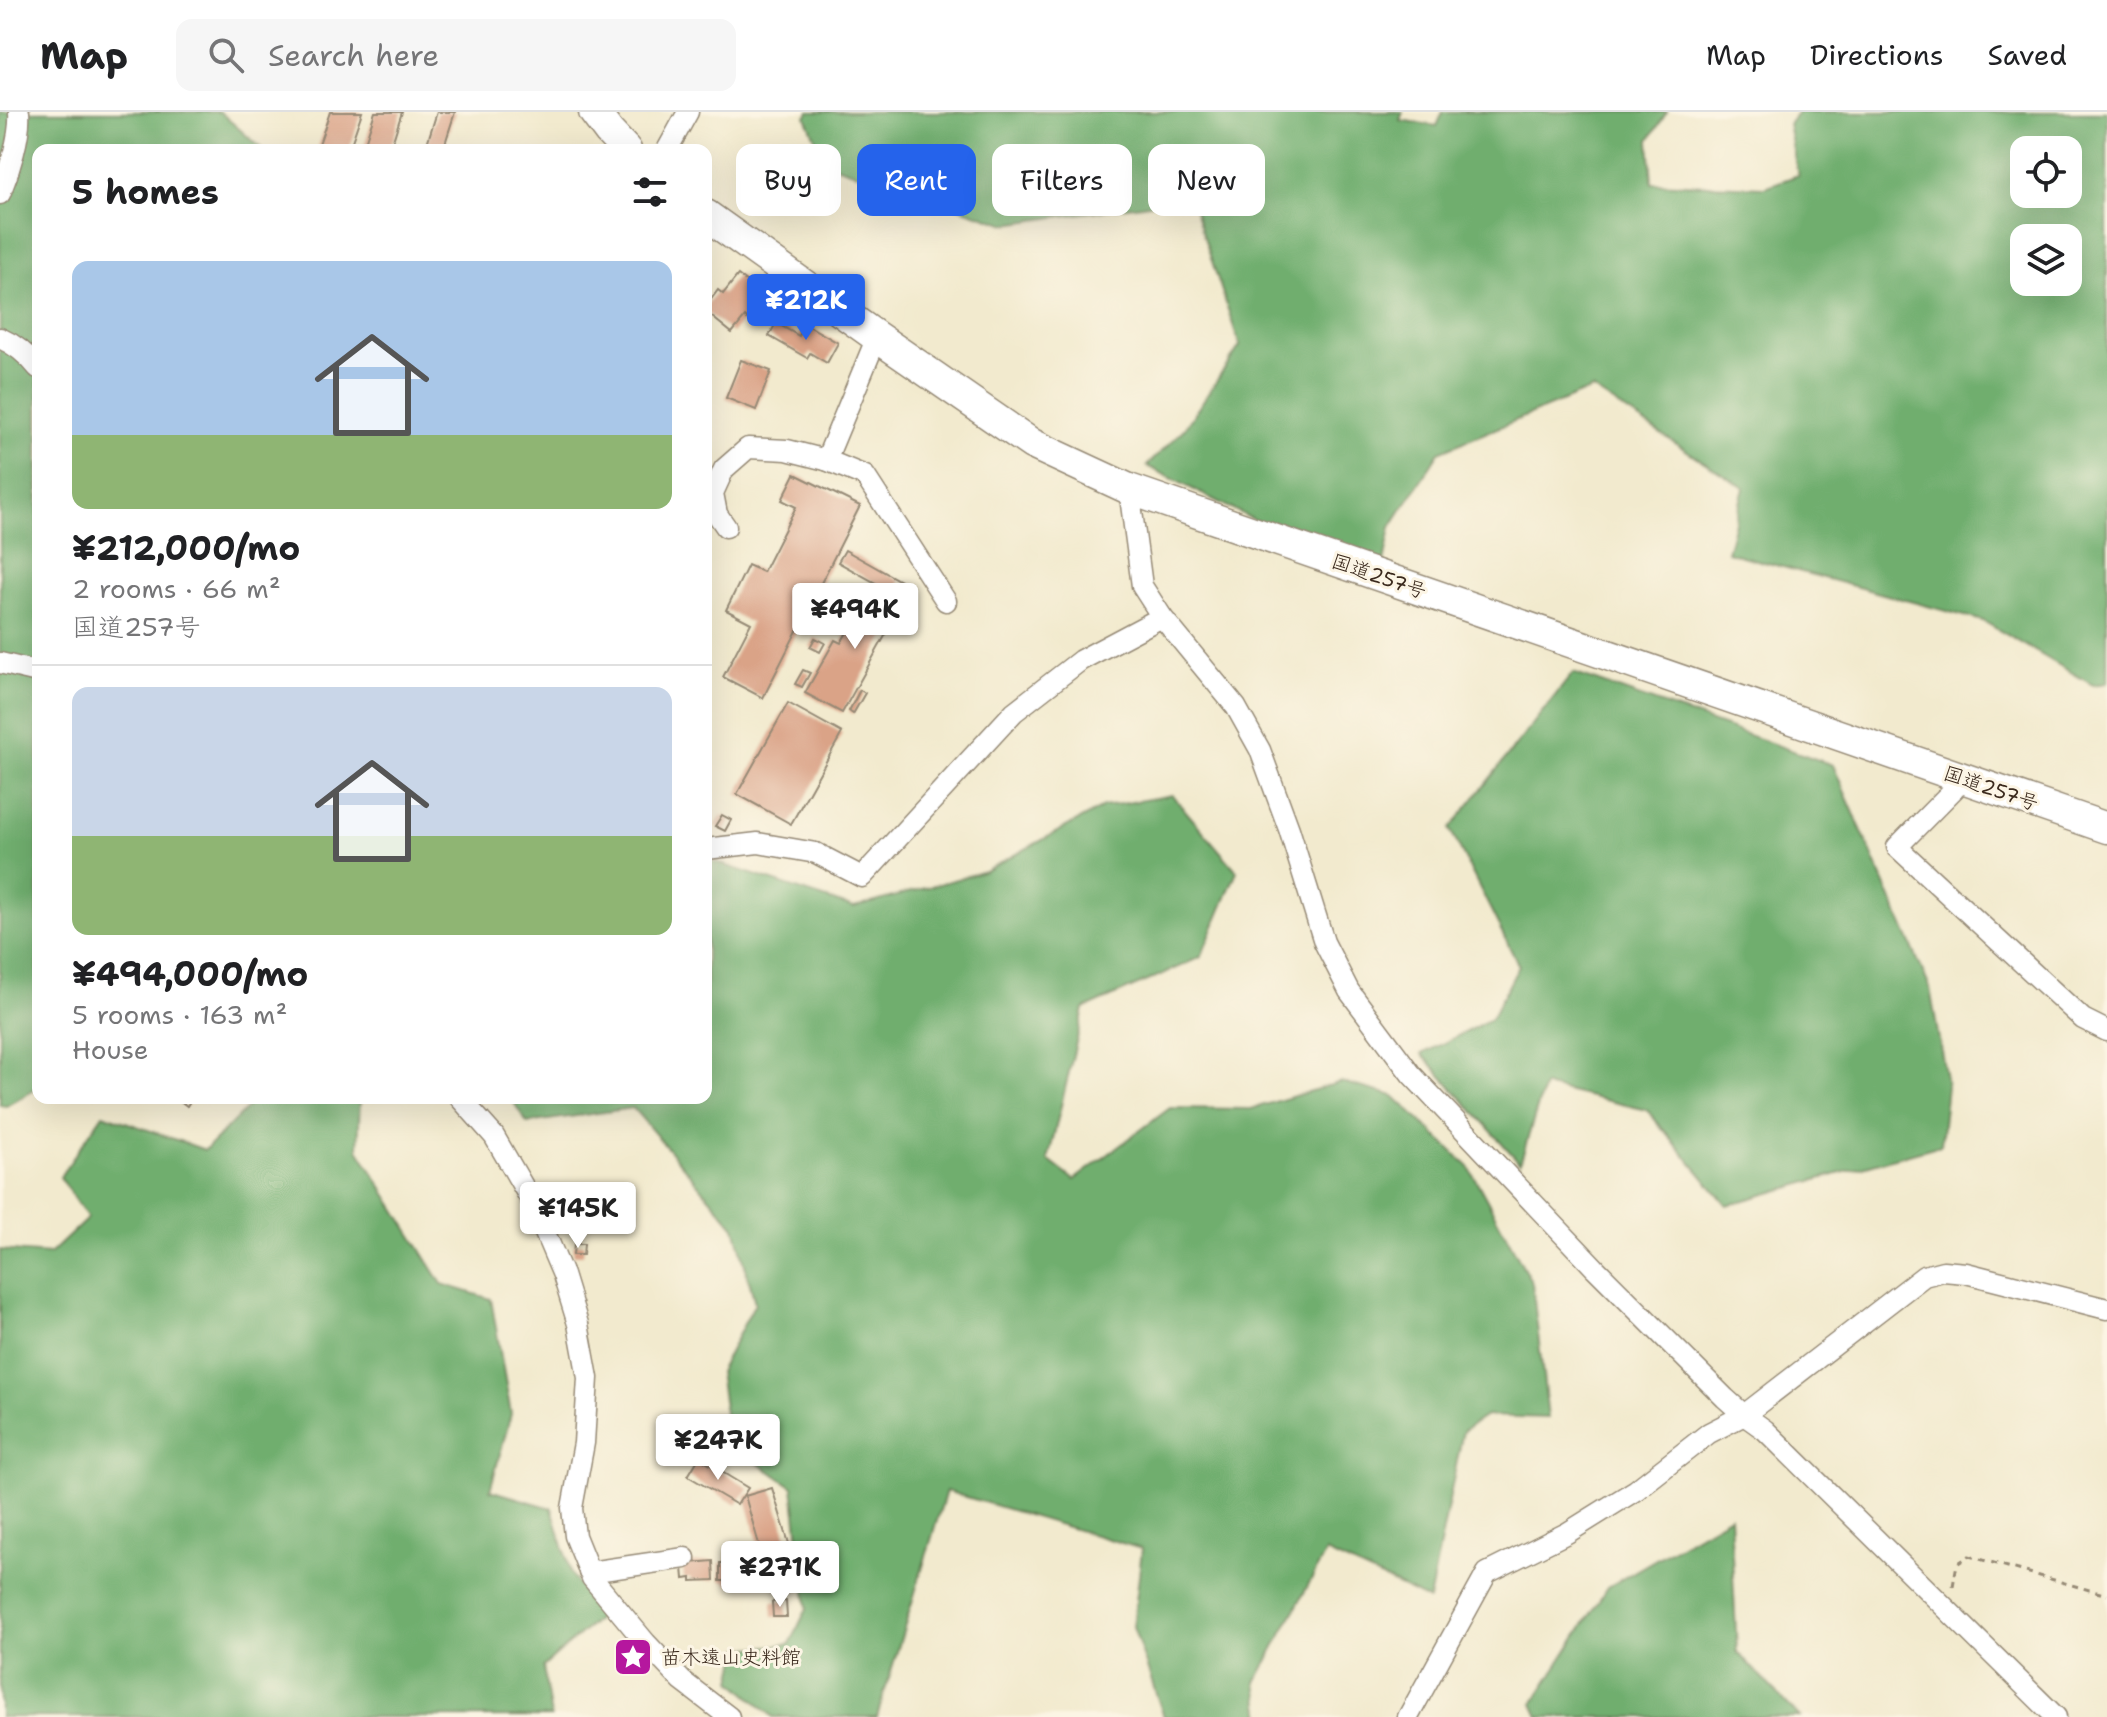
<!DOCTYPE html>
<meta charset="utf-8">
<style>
body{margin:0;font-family:"Shantell Sans","Klee One",sans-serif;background:#f6f6f6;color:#202124;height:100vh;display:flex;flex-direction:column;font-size:30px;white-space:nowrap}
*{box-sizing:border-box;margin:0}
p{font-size:26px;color:#757577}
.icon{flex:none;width:44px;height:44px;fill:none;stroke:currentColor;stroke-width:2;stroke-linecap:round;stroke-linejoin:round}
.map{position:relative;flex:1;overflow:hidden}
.drawer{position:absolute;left:32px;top:32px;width:680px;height:960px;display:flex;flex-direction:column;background:#fff;border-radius:16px;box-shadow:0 8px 32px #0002}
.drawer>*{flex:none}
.hud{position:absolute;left:736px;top:32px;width:760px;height:72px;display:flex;gap:16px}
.fabs{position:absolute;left:2010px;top:24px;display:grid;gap:16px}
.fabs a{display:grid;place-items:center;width:72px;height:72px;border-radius:16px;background:#fff;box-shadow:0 8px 32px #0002;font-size:40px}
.price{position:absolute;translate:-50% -68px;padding:0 18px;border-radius:8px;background:#fff;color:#222;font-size:26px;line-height:52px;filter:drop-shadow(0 2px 4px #0008)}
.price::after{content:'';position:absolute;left:50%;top:48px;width:24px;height:18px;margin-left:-12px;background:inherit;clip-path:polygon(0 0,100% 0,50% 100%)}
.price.active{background:#2563eb;color:#fff}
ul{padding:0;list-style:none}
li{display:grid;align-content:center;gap:16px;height:424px;padding:0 40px}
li+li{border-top:2px solid #e0e0e0}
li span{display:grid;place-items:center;height:248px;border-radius:16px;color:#555}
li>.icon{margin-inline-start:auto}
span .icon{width:144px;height:144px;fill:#fffc;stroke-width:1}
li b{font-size:34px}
h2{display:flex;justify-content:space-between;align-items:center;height:96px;padding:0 40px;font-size:34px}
.tag{padding:0 28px;border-radius:16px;background:#fff;box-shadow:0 8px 32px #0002;font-size:28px;line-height:72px}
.tag.active{background:#2563eb;color:#fff}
header{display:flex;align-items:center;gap:48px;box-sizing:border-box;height:112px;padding:0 40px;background:#fff;border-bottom:2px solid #e0e0e0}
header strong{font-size:38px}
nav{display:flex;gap:44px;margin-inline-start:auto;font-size:28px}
.search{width:560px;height:72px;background:#f6f6f6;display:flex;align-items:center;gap:20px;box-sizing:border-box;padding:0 28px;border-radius:16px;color:#757577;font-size:30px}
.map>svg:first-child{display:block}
</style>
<header>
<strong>Map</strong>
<div class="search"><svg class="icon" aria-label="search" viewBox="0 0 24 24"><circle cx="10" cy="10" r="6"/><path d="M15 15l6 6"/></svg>Search here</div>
<nav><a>Map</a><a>Directions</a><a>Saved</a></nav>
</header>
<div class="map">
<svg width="2107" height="1605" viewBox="0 0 2107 1605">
<rect width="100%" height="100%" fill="#fcf5e5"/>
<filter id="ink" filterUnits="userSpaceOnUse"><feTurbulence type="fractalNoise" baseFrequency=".0125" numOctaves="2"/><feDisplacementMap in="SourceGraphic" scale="16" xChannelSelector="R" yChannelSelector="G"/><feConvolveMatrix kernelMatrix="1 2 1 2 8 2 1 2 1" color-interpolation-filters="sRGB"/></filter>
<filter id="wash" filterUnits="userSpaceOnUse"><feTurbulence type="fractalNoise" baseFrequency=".006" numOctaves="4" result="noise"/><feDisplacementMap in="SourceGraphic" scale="32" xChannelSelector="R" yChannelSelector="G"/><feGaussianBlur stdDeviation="1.8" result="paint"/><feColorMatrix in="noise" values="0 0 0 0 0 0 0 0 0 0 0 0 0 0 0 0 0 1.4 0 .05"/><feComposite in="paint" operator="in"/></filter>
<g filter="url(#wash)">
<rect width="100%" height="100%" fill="#f2eace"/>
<g fill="#70ae6e" stroke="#566c46" stroke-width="2" fill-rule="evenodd">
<path d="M0,0H220L263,38H38V976L6,994L0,993Z"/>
<path d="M809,0H1403L1400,8L1437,14L1443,0H1667L1649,28L1652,71L1765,75L1798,63L1788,12L1798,0H2107V571L2093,573L1983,509L1727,440L1744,376L1592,277L1439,340L1391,415L1384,451L1254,408L1147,354L1184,317L1240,234L1191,86L1007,112L826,51L806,5ZM2024,38H2068V82H2024ZM2024,126H2068V170H2024Z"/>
<path d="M1573,561L1833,653L1930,876L1947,973L1941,1033L1727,1093L1647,998L1544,974L1520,1051L1422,942L1491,907L1519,854L1450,717Z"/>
<path d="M1172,683L1237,759L1201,845L1084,897L1048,1048L1074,1068L1170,996L1251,997L1341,970L1394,984L1469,1055L1532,1171L1548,1306L1486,1304L1463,1319L1429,1488L1326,1440L1256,1570L1261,1605H1164L1133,1515L1142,1437L946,1379L877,1605H773L732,1569L739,1537L790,1532L807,1496L793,1375L729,1331L719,1260L755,1191L735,1115L633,996L527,1011L511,986H706V747L854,796L985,759L1103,695Z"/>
<path d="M257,986H360L358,1037L442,1172L491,1187L511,1302L490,1378L552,1396L571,1462L600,1505L543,1555L551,1605H0V1138L50,1142L88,1106L60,1065L103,1002L205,1038Z"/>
<path d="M1730,1404L1737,1540L1800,1605H1539L1533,1592L1608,1475Z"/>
</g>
<g id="blocks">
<g fill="#daa387">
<path d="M330,0H362L349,38H317Z"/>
<path d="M375,0H402L390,38H378L364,34Z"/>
<path d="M437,0H455L443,38H425Z"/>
<path d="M738,163L765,184L747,207L745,205L732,221L706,200V194L718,178L723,182Z"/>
<path d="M776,211L799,224L805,212L838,231L827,251L810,241L807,246L769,224Z"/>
<path d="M741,248L771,259L756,298L726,286Z"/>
<path d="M795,362L860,394L763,586L723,565L751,511L726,498L748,453L763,460L796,395L782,388Z"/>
<path d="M845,438L900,469L894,481L838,450Z"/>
<path d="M874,473L904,490L842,601L805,581L835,528L841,531Z"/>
<path d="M815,526L825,531L820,540L810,535Z"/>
<path d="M803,558L810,561L802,575L795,572Z"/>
<path d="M860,578L865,581L853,602L849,599Z"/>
<path d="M788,591L842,621L791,712L737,682Z"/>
<path d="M722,703L731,708L725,719L715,714Z"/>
<path d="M176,986H192L187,994Z"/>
<path d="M574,1132H584L583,1143H573Z"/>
<path d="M699,1346L748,1376L737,1393L688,1364Z"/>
<path d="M772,1376L791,1438L763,1446L745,1384Z"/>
<path d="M727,1446H746L747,1472H727V1469H720V1451H727Z"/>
<path d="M713,1449L714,1468L691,1469V1466L684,1467L683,1455L690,1451Z"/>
<path d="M786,1489L787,1505H773L772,1490Z"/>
</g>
</g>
</g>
<g filter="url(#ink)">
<use href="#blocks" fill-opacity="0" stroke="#968a76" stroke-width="2"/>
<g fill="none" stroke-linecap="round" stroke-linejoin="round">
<g stroke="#968a76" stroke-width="23">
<g id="minor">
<path d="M667,38L688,0"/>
<path d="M0,82C9,60 21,23 19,0"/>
<path d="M877,225L826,348L865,364L946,489"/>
<path d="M0,226C16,233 27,242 38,256"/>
<path d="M1129,377L1142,474L1162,505L1236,595L1260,638L1289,717L1324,830L1349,879L1411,962L1595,1156L1725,1286L1744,1303L1765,1318L2056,1605"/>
<path d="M726,415L717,402L713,381L724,357L748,336L787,338L826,348"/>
<path d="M0,551L38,560"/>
<path d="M1965,666L1897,735L2083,907L2107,919"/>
<path d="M706,737L758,731L816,741L862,765L1014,600L1081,548L1162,505"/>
<path d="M460,986L494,1024L531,1088L563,1163L578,1212L588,1266L584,1331L572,1396L575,1424L592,1466L646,1531L682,1569L729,1605"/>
<path d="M589,1460L685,1446"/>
<path d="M1408,1605L1487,1461L1567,1421L1636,1378L1709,1321L1744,1303L1924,1164L1943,1159L1966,1161L2107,1197"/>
</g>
</g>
<g stroke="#968a76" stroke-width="33">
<g id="highway">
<path d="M594,0L609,20L626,38"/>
<path d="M706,103L877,225L1032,332L1129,377L2107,716"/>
</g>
</g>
<path stroke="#968a76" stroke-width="3" stroke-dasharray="6 6" stroke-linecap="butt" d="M1953,1474L1957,1452L1969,1444L2107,1483"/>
<use href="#minor" stroke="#fff" stroke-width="20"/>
<use href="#highway" stroke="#fff" stroke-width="30"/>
</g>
</g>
<defs>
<g id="sight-square" transform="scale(2)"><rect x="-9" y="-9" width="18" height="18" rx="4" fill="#b5179e" stroke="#fcf5e5"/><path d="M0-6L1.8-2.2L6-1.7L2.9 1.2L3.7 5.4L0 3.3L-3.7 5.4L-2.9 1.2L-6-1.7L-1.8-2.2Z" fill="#fff"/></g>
</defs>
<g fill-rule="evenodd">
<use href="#sight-square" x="633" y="1545"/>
</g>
<g text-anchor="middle" stroke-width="6" stroke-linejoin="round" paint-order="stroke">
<g font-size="20" fill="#3b2a1e" stroke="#fcf5e5">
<text transform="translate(1379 464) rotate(19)" y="7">国道257号</text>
<text transform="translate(1991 676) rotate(19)" y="7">国道257号</text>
</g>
<g font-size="20" fill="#3b2a1e" stroke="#fcf5e5" text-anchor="start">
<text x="661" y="1552">苗木遠山史料館</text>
</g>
</g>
</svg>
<div class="fabs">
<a><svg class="icon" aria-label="locate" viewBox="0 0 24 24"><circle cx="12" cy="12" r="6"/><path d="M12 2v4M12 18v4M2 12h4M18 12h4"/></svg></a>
<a><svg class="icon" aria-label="layers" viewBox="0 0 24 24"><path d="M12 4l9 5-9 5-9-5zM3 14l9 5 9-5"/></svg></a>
</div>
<b class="price active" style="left:806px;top:230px">¥212K</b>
<b class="price" style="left:855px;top:539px">¥494K</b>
<b class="price" style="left:578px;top:1138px">¥145K</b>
<b class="price" style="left:718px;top:1370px">¥247K</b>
<b class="price" style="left:780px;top:1497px">¥271K</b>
<div class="hud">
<a class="tag">Buy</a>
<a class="tag active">Rent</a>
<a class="tag">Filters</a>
<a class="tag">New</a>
</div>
<section class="drawer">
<h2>5 homes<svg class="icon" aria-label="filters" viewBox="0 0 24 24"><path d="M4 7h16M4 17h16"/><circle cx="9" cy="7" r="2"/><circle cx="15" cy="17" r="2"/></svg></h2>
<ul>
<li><span style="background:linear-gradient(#a9c7e8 70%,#8fb573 0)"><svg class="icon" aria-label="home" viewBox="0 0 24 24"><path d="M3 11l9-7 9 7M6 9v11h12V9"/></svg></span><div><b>¥212,000/mo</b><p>2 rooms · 66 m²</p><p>国道257号</p></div></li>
<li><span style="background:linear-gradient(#c9d6e8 60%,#8fb573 0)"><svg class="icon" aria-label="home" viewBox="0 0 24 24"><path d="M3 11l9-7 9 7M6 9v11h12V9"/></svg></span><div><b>¥494,000/mo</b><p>5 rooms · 163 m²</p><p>House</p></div></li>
</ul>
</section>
</div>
